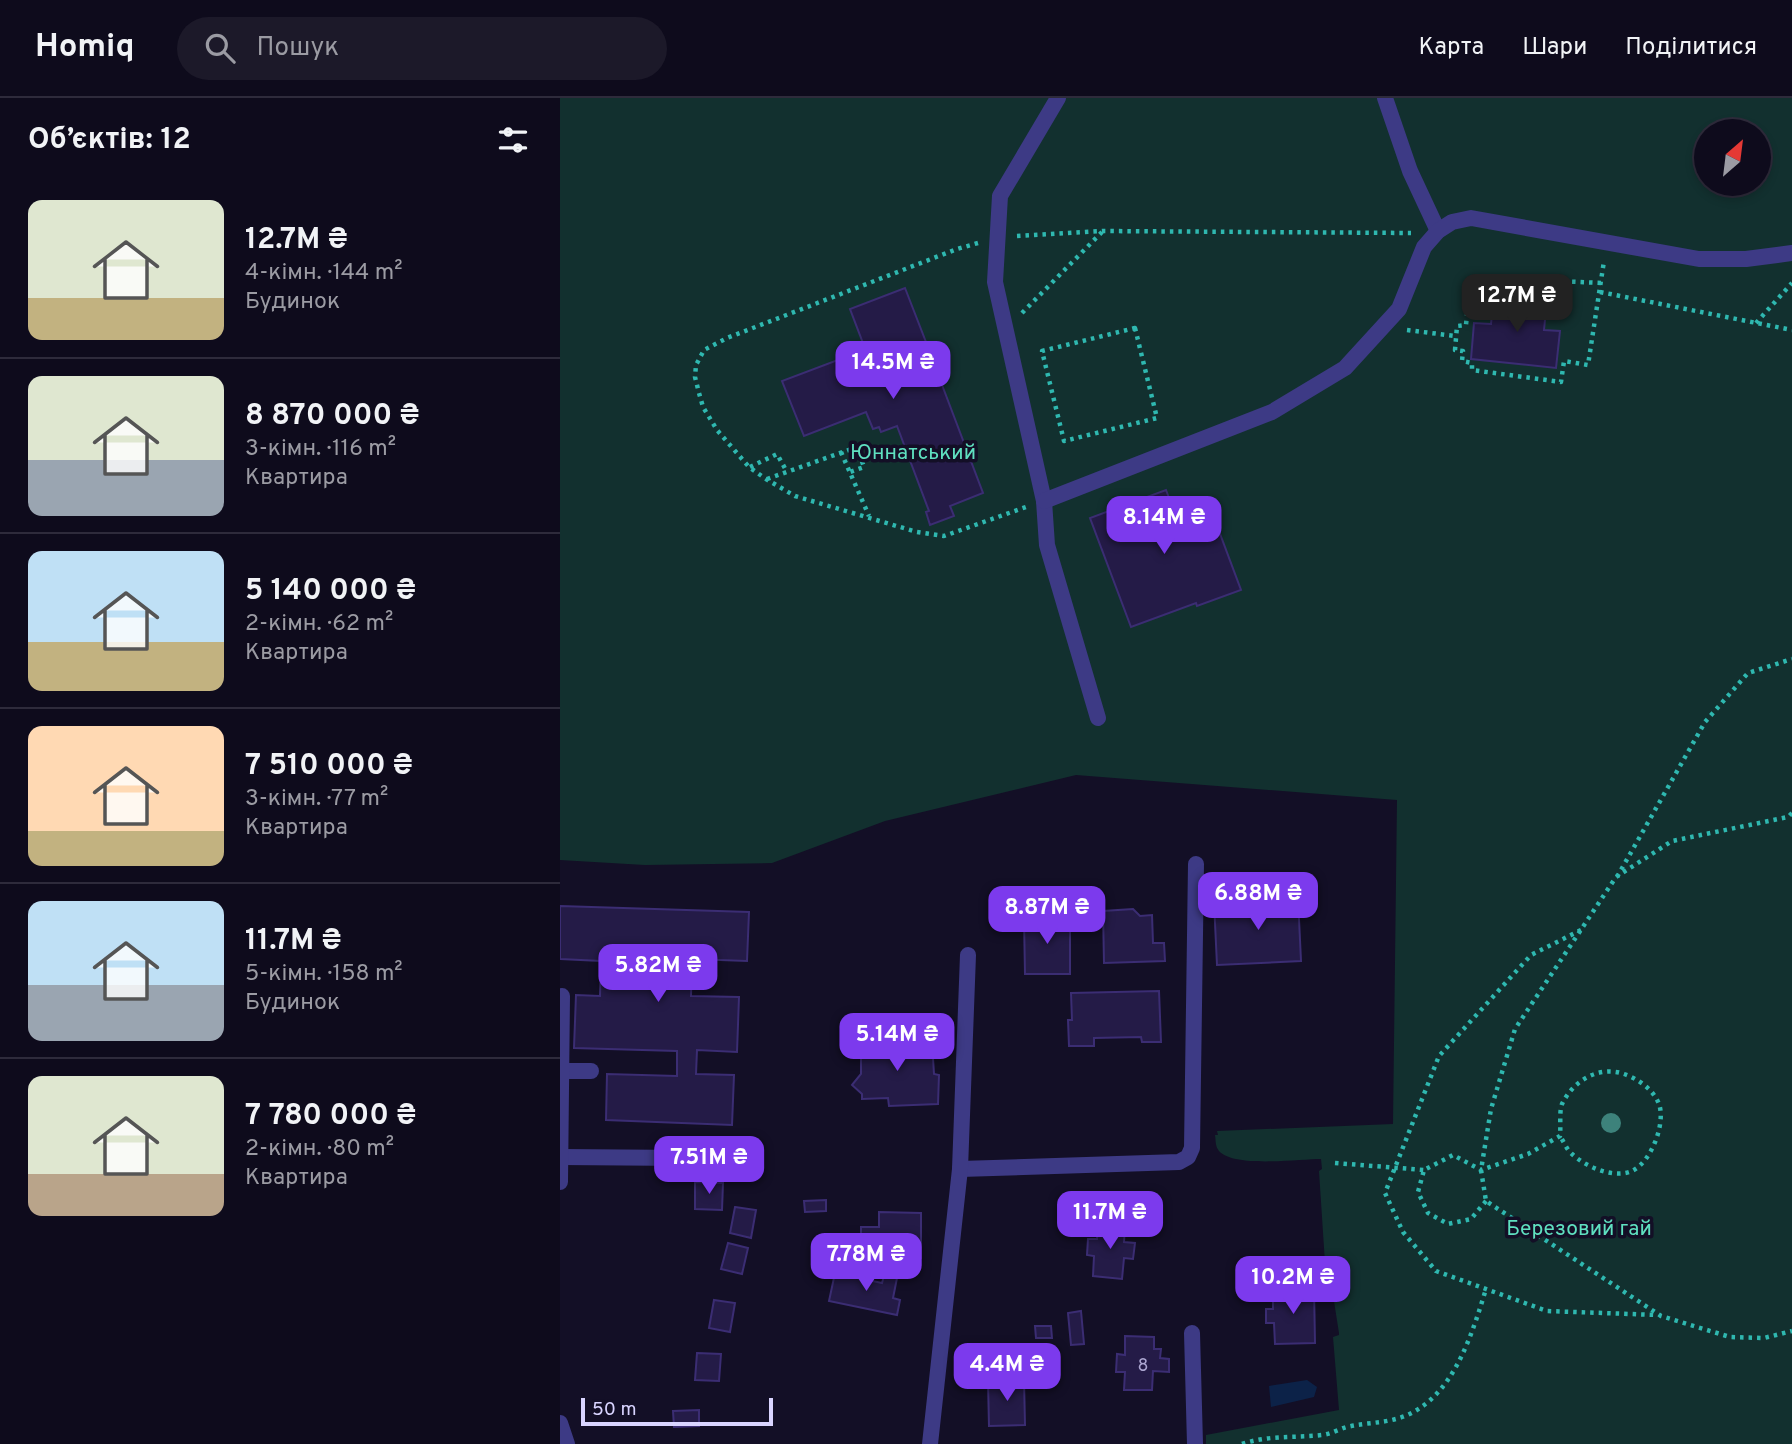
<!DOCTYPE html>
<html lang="uk">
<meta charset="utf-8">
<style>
body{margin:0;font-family:Overpass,sans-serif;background:#1c1929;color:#f1f3f6;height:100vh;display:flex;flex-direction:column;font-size:26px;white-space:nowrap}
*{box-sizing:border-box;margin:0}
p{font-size:23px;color:#9b9ba3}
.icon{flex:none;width:38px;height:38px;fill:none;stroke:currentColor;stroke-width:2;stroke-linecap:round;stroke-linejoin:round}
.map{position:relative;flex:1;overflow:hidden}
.sheet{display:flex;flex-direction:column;background:#0e0b1c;width:560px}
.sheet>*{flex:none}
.needle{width:46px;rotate:28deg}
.tools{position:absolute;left:1134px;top:21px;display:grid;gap:14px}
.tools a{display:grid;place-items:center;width:77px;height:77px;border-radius:50%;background:#0e0b1c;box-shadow:0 4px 10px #0003,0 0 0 2px #2e2b3b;font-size:35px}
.scale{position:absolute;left:21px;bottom:18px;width:192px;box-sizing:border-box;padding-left:7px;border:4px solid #d9d4ff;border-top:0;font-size:19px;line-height:24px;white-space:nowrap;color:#d9d4ff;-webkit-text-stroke:5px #130f26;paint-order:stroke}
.price{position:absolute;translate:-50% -60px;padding:0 16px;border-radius:14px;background:#7c3aed;color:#fff;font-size:23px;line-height:46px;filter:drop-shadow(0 2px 4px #0008)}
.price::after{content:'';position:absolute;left:50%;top:42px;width:21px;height:16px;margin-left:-10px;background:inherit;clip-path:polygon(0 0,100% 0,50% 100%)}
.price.on{background:#222;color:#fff}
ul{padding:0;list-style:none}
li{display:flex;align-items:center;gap:21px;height:175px;padding:0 28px}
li+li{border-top:2px solid #2e2b3b}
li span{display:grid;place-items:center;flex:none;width:196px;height:140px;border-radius:14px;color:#555}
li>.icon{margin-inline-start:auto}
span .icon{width:84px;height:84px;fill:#fffc;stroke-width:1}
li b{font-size:30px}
h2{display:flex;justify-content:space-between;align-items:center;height:84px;padding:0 28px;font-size:30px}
header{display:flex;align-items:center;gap:42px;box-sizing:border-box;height:98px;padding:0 35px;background:#0e0b1c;border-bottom:2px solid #2e2b3b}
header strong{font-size:33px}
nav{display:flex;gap:38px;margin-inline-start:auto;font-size:24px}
.search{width:490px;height:63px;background:#1c1929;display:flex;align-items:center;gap:18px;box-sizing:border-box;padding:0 24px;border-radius:38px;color:#9b9ba3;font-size:26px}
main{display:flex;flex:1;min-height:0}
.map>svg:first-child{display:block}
</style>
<header>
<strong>Homiq</strong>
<div class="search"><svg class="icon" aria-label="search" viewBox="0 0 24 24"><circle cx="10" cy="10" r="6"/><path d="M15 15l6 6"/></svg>Пошук</div>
<nav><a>Карта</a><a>Шари</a><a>Поділитися</a></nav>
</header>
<main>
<section class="sheet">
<h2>Об’єктів: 12<svg class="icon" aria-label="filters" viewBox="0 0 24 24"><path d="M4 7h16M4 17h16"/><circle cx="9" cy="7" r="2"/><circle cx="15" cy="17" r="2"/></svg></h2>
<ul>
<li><span style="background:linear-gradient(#dfe7d0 70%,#c2b280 0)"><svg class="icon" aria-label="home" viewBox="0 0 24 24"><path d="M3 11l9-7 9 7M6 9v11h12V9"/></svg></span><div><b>12.7M ₴</b><p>4-кімн. · 144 m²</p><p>Будинок</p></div></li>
<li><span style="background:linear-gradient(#dfe7d0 60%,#9aa5b1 0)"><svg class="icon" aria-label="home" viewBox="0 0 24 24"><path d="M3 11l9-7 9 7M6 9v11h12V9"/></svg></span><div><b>8 870 000 ₴</b><p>3-кімн. · 116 m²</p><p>Квартира</p></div></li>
<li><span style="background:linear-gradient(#bfe0f5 65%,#c2b280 0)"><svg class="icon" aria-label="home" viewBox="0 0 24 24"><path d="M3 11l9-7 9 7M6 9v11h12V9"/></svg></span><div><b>5 140 000 ₴</b><p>2-кімн. · 62 m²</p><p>Квартира</p></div></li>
<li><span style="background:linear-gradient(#ffd9b3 75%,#c2b280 0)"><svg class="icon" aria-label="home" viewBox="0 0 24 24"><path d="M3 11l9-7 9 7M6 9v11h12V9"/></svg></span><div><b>7 510 000 ₴</b><p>3-кімн. · 77 m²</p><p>Квартира</p></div></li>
<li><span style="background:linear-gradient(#bfe0f5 60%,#9aa5b1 0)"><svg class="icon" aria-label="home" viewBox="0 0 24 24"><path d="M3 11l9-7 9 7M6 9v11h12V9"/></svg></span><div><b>11.7M ₴</b><p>5-кімн. · 158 m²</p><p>Будинок</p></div></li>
<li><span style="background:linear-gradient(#dfe7d0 70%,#b9a48a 0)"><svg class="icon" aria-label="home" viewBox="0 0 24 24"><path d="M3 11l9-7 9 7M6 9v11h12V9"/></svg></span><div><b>7 780 000 ₴</b><p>2-кімн. · 80 m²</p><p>Квартира</p></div></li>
</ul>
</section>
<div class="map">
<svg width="1232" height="1346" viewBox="0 0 1232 1346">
<rect width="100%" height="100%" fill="#130f26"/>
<path fill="#12302f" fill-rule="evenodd" d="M0,0H1232V1346H646V1337L779,1312L773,1239L779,1237V1235L768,1165H765L759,1073L762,1071L761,1061C739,1061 674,1070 659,1053C655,1048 656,1043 655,1037H658L657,1033L833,1026L837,702L516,677L325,723L212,765L85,767L0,762ZM1146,33H1199V86H1146Z"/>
<path fill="#0c2248" d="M747,1282L757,1289L754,1299L711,1309L709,1288Z"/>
<g fill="#241b47" stroke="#3b2d73" stroke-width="2">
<path d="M345,190L371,257L357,262L366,284L379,279L423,395L390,408L394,418L370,427L366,414L369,413L337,328L321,334L319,329L313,331L306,314L244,338L222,283L291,257L295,266L309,261L290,211Z"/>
<path d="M934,197L987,202L984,232L1000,233L996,270L911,261L914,225L931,226Z"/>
<path d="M606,392L614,413L647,401L681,492L637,508L636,505L571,529L530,420Z"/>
<path d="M738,800L741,863L657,867L654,804Z"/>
<path d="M0,808L189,814L187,863L132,861L131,898L179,899L177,954L137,952L136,976L174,977L172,1027L46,1022L47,976L117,978V953L14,950L16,897L40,898L41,863L0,861Z"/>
<path d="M573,811L580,818L592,817L593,845H604L605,863L544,865L543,813Z"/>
<path d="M510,820V876H465L464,821Z"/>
<path d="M599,893L601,944H582L581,939L534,940V948H509L508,922H512L511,895Z"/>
<path d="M316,933L326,943L360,942V960H373L374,976L379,977L378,1006L329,1008L328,1000L302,1001V996L292,987L301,976V943H306Z"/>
<path d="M135,1084L163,1085L162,1112L135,1111Z"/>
<path d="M266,1102V1113L245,1114L244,1103Z"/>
<path d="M175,1109L196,1112L191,1140L170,1135Z"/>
<path d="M319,1114L361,1115V1160L349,1159V1173H293V1144L301,1143V1129H319Z"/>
<path d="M538,1126L565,1129L564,1144L575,1145L573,1161L564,1160L562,1181L533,1178L534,1158L527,1157L528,1141H537Z"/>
<path d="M168,1145L188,1150L182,1176L161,1171Z"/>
<path d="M275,1175L322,1185L324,1178L337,1180L333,1200L340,1202L337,1217L269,1203Z"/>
<path d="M754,1190L755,1245L715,1246L714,1225H706V1211H713V1191Z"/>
<path d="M154,1202L175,1205L170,1234L149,1230Z"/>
<path d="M521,1213L524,1246L511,1247L508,1215Z"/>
<path d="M475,1228H491L492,1240H476Z"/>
<path d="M565,1238L594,1239V1251H601L600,1260L609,1261V1274L593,1273L592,1292H564L565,1274H556L557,1256L565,1257Z"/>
<path d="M137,1255L161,1256L159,1283L135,1282Z"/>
<path d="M464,1282L465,1327L429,1328L428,1283Z"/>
<path d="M139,1312V1328L114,1329L113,1313Z"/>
</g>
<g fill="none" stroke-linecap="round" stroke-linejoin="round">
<g stroke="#2fb8b0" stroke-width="4.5" stroke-dasharray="3.5 5" stroke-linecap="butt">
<path d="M457,138L543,133L851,135"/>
<path d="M418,145L397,151L167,240L144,252L136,267L135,279L139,295L143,309L157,332L189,369L206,381L235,398L357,434L384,438L466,409"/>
<path d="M1041,185L931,180L908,207L906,227L897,228L895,252L903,253L902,263L912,265V272L1001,284L1004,263L1028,267L1044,163"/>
<path d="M1040,194L1232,232"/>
<path d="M462,215L542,134"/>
<path d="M1196,225L1232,185"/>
<path d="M575,230L597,320L504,343L482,253Z"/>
<path d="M847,232L895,238"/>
<path d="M281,354L309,418"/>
<path d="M190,369L217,356L227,374"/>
<path d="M207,381L297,349L304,369L290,374"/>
<path d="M1232,715L1228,719L1112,743L1056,779L955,931L931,1011L921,1072L926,1103L1101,1218L1170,1239L1204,1240L1232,1233"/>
<path d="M1057,779L1145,624L1188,575L1232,561"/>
<path d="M1021,832L971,857L879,958L825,1095L843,1134L876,1173L987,1213L1098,1217"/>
<path d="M775,1065L864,1072"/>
<path d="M926,1103L911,1121L888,1126L868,1115L858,1094L864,1072L893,1057L921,1072L968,1056L1000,1038C1001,1029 999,1014 1002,1006C1013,983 1039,967 1064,976C1078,981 1093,991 1099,1006C1106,1026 1091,1064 1072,1073C1054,1081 1026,1069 1012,1056C1007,1052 1004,1044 1000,1038"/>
<path d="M682,1346C708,1337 735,1340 762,1337C771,1336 779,1331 787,1329C807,1324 824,1326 845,1318C894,1298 912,1236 926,1191"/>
</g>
<g stroke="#3d3a85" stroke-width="16">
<path d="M498,0L440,98L435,184L484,403L487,447L538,620"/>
<path d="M825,0L850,73L878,133"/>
<path d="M484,403L712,314L785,270L839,211L864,149L878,133L892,124L911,120L1139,161H1186L1232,155"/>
<path d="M2,973H31"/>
<path d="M0,1059L128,1060"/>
<path d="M400,1071L619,1064L628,1059L632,1050L636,766"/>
<path d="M0,1084L2,898"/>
<path d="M632,1235L635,1346"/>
<path d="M0,1325L7,1346"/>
<path d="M370,1346L400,1071L408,857"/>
</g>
</g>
<circle fill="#3d827b" cx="1051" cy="1025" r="10"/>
<g text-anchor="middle" stroke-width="7" stroke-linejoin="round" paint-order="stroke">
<g font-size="18" fill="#aca6d1">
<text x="583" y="1273">8</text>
</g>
<g font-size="21" fill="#5fe0c0" stroke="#130f26">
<text x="353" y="361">Юннатський</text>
<text x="1019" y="1137">Березовий гай</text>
</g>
</g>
</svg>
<div class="tools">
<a><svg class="needle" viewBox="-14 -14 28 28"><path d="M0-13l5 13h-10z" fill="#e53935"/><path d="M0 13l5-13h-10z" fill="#9b9ba3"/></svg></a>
</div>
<div class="scale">50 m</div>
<b class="price on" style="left:957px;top:236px">12.7M ₴</b>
<b class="price" style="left:333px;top:303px">14.5M ₴</b>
<b class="price" style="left:604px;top:458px">8.14M ₴</b>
<b class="price" style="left:698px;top:834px">6.88M ₴</b>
<b class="price" style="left:487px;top:848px">8.87M ₴</b>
<b class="price" style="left:98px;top:906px">5.82M ₴</b>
<b class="price" style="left:337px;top:975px">5.14M ₴</b>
<b class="price" style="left:149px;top:1098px">7.51M ₴</b>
<b class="price" style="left:550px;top:1153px">11.7M ₴</b>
<b class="price" style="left:306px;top:1195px">7.78M ₴</b>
<b class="price" style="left:733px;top:1218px">10.2M ₴</b>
<b class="price" style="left:447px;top:1305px">4.4M ₴</b>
</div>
</main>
